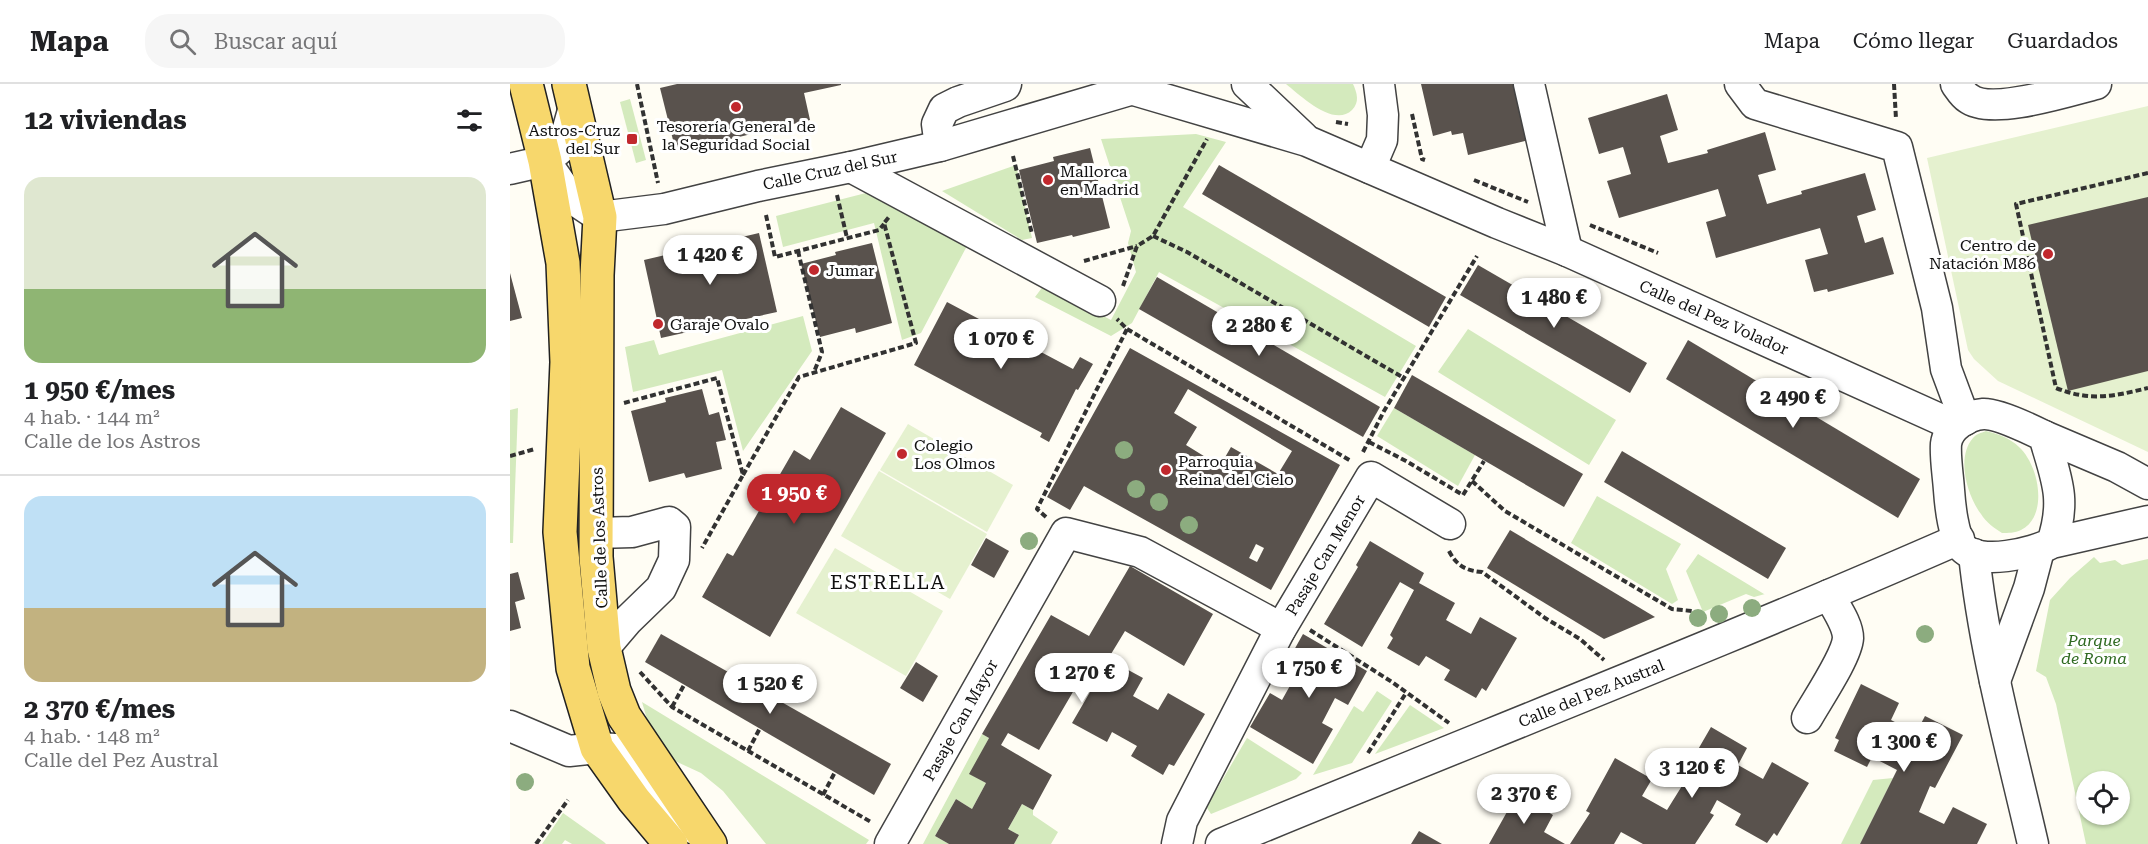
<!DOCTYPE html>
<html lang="es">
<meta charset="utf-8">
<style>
body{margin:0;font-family:"Roboto Serif",serif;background:#f6f6f6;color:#202124;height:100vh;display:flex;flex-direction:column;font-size:22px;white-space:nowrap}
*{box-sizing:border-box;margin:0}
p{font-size:20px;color:#757577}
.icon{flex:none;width:33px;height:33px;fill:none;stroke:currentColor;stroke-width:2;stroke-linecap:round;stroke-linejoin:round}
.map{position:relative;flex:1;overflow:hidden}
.details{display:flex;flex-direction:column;background:#fff;width:510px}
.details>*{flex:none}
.controls{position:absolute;left:1566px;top:687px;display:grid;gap:12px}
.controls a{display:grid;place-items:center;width:54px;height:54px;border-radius:50%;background:#fff;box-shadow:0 2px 4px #0004;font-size:30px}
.price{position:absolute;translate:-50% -51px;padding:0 14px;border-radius:21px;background:#fff;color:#222;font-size:20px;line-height:39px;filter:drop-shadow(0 2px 3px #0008)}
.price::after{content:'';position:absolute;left:50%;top:36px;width:18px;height:14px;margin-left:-9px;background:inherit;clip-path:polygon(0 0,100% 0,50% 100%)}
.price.active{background:#c1282d;color:#fff}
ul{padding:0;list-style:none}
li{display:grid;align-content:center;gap:12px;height:318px;padding:0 24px}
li+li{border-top:2px solid #e0e0e0}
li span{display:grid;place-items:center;height:186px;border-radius:18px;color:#555}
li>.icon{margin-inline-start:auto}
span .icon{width:108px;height:108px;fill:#fffc;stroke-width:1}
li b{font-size:26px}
h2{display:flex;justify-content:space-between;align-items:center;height:72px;padding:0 24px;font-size:26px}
header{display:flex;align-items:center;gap:36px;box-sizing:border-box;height:84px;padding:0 30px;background:#fff;border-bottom:2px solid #e0e0e0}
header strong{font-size:28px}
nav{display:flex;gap:33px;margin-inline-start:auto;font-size:21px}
.search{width:420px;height:54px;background:#f6f6f6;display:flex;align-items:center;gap:15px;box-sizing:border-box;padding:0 21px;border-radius:24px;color:#757577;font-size:22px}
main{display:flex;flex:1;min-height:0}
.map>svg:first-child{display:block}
</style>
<header>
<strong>Mapa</strong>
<div class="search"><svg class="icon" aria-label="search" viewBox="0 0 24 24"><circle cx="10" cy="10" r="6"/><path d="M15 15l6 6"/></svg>Buscar aquí</div>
<nav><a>Mapa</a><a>Cómo llegar</a><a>Guardados</a></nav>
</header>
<main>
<section class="details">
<h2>12 viviendas<svg class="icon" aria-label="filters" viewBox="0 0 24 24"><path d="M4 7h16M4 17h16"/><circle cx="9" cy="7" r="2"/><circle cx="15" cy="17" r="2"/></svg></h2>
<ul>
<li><span style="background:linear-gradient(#dfe7d0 60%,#8fb573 0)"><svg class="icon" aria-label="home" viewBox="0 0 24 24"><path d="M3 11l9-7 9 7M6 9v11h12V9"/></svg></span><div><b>1 950 €/mes</b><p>4 hab. · 144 m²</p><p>Calle de los Astros</p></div></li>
<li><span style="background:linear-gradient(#bfe0f5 60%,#c2b280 0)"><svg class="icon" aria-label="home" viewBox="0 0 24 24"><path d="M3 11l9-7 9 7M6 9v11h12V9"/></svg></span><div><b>2 370 €/mes</b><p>4 hab. · 148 m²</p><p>Calle del Pez Austral</p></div></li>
</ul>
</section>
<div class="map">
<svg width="1638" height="760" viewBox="0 0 1638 760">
<rect width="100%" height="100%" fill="#fffdf4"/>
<g fill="#d4eabd" fill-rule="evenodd">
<path d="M776,0H843C847,9 850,18 842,26C824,44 791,12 776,0Z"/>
<path d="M120,15L136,76L126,79L110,18Z"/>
<path d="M686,50L716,58L673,123L906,262L875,313L649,188L622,239L601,252L525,213L534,201L601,236L626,188L618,159L621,147L591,55Z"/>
<path d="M506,81L522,154L512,156L432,107Z"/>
<path d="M356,109L458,160L411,249L392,256L364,139L273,163L266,132Z"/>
<path d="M293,232L302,267L233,367L212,286L123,308L115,263L144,256L149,271Z"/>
<path d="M958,245L1106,336L1079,381L928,288Z"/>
<path d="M8,324L3,459H0V326Z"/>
<path d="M884,324L965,371L948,402L867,352Z"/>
<path d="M1476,347C1488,350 1500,354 1509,363C1529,381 1539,432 1511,446C1505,449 1498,449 1492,449C1484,444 1476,438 1471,430C1457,412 1446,373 1463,354C1466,350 1471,349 1476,347Z"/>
<path d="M1087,412L1171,460L1156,485L1168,516L1162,520L1061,459Z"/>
<path d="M1188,470L1254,510H1255L1244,513L1236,510L1193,528L1176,487Z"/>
<path d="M1584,473L1590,479L1605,476L1612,481L1638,475V760H1576L1546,620L1536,593L1526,587L1540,516L1560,494ZM1576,698H1610V730H1576Z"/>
<path d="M867,607L882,617L842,679L803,691L844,622L853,628Z"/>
<path d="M132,618L359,756L356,760H256L213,707L191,689L165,677L149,657L138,639Z"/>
<path d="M900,621L934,644L865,670Z"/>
<path d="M472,650L479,654L460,690L476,699L462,725L446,715L425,752L439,760H413Z"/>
<path d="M737,654L792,689L786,695L701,730L697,724L700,717Z"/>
<path d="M1383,694L1350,760H1331L1363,696Z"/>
<path d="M512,720L523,726V731L548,748L541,760H504L509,751L498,745Z"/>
<path d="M53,729L94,758L96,760H62L55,756L52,760H32Z"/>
</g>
<g fill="#e5f1cf">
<path d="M1638,22V368L1488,297L1464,275L1458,266L1417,74Z"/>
<path d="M398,340L503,401L477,448L370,386Z"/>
<path d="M369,387L477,450L440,515L331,452Z"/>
<path d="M325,464L433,527L396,592L286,529Z"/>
</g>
<g fill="#59524d" fill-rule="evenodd">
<path d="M167,0H331V1L294,9L300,36L166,68L150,4Z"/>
<path d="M911,0H1006L1023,55L958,71L953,49L942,51L941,47L923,52Z"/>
<path d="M1157,10L1168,46L1150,52L1158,79L1198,69L1197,66L1255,48L1266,86L1248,91L1257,120L1292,110L1291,107L1355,89L1366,126L1347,132L1355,159L1373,153L1384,190L1318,208L1317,205L1304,208L1295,176L1318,170L1310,144L1206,174L1196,138L1216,132L1208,105L1109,134L1097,97L1121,90L1113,63L1089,70L1078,34Z"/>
<path d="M580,64L600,144L563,153L562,151L527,159L509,86L544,77L543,73Z"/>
<path d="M709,81L936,213L919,243L692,110Z"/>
<path d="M1638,113V287L1558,307L1518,141Z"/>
<path d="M249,149L267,228L151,254L134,176Z"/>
<path d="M362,159L382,239L346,249L345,244L310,253L291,180L326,171L325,168Z"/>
<path d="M968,181L1137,279L1120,309L950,211Z"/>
<path d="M0,189L12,234L0,237Z"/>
<path d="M647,193L870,323L853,353L629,225Z"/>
<path d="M437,218L563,285L570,273L583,280L568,306L566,305L539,358L530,353L532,349L404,281Z"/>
<path d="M1178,256L1410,395L1388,434L1156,295Z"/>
<path d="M620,264L830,381L761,506L574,402L560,426L537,413ZM678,305L782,367L768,390L721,363L710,382L676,361L687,343L664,329ZM746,460L754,464L747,478L739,474Z"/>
<path d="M902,291L1073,390L1054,423L884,324Z"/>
<path d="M192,305L199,331L209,328L216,356L206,358L212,385L176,394L174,389L139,398L121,327L156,318L155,314Z"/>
<path d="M331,323L376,349L260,553L192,513L217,469L223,472L284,366L300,376Z"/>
<path d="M1112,367L1276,464L1258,495L1094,398Z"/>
<path d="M1000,446L1145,533L1094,555L977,484Z"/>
<path d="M476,454L499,467L484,494L461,481Z"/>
<path d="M860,457L914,489L909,499L945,519L936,536L961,550L970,533L1007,554L976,607L972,604L966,614L934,596L940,586L916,572L909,582L877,564L883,554L880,551L904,506L890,498L852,563L814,540L848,483L846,481Z"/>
<path d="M620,482L703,530L674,582L615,547L598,575L633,594L623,612L648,626L658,609L695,630L664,682L659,680L653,691L621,672L627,662L602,648L597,658L562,639L594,584L581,577L529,666L498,649L491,661L542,691L523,726L512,720L498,745L509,751L504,760H439L425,752L446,715L462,725L476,699L459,690L479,654L472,650L541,531L579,552Z"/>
<path d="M8,488L15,515L5,518L11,544L0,547V490Z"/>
<path d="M151,550L381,680L364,711L135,578Z"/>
<path d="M793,550L857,587L838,621L825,614L812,639L823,645L803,680L740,643L760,609L772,616L786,591L774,584Z"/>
<path d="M406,578L428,592L413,618L390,604Z"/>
<path d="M1351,600L1389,619L1381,636L1406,649L1415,632L1453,651L1425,704L1420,702L1409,728L1434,740L1443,723L1477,740L1467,760H1350L1387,686L1362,673L1357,683L1324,667L1329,656L1325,654Z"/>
<path d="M1201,643L1237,664L1228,681L1253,695L1262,678L1299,699L1267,752L1264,749L1257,759L1225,741L1231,730L1207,716L1200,729L1204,731L1185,760H1133L1111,748L1104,760H1060L1080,729L1076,727L1105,674L1142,695L1132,712L1157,726L1175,697L1171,695Z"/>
<path d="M1007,710L1043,731L1034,748L1055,760H979Z"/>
<path d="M909,747L932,760H901Z"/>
</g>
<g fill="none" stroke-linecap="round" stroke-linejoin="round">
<g stroke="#434343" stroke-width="33">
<g id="minor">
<path d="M737,0L793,53"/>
<path d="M1019,0L1057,167"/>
<path d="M1230,0L1245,20L1387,63L1427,224L1436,285L1455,336"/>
<path d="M1446,0C1449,4 1453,11 1458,14C1481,32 1558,7 1586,0"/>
<path d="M624,6L797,57L987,139L1057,167L1445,342"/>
<path d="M430,62L427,40L434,25L448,18L495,2L496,0"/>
<path d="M35,77L60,113L90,133L154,125L248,102L341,83L430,62L640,0"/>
<path d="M341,83L590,217"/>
<path d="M860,84L872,56L873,31L869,0"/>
<path d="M0,85L35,77L53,62L64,23"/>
<path d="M1534,352L1607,383L1638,400"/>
<path d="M86,449L122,448L159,438L165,443L164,476L151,504L117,537L94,564"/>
<path d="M1542,459C1557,415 1546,394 1534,352C1522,346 1487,329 1473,330C1458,331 1438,343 1436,360C1435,374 1438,391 1439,406C1440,420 1443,453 1453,464C1470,482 1523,469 1542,459L1638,437"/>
<path d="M1464,470C1474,568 1501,664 1523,760"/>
<path d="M1485,597L1519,504L1529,466"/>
<path d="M1297,634C1307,616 1337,572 1338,554C1338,540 1325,523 1319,511"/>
<path d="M0,642L59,667L87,664L106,665C117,677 124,690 133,703C148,723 170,737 192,749"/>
<path d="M380,760L556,449L630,468L758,537L770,546"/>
<path d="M667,760L672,737L770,546L861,393L940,440"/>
<path d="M711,760C957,658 1205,562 1449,455"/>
</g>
</g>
<g stroke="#212121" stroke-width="36">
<g id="major">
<path d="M16,0L35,77L53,179L57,278L50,448L63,584L87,664L124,716L161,760"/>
<path d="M59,0L90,133L87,191L86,473L94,564L104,607L114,632L200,760"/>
</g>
</g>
<g stroke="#323232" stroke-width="4" stroke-dasharray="6 3" stroke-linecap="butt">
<path d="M127,0L148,99"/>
<path d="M1384,0L1386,35"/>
<path d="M902,30L912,75L915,76"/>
<path d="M826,38L838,40"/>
<path d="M503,72L522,150"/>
<path d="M1638,89L1506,120L1546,304C1581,318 1604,312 1638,304"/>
<path d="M964,96L1018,118"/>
<path d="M327,111L337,154"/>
<path d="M256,131L265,173L369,146L374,140"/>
<path d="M1080,141L1148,169"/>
<path d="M643,152L677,168L894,294"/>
<path d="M288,167L312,268L304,288"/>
<path d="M574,177L627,162"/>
<path d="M613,202L627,162L643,152L697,55"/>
<path d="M617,245L841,377"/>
<path d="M114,319L207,294L233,391L192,464"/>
<path d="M859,358L896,377L953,411L974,377"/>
<path d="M853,368L874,327L967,172"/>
<path d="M0,372L25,365"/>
<path d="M233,391L289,293L406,259L374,139L379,133"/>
<path d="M962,397L995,427L1162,525L1182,527L1195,532"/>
<path d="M536,433L527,425L617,245L607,235"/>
<path d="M939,467C946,481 956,487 972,488L1035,534L1070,555L1094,576"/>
<path d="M800,546L882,598L939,639"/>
<path d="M130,588L162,623L361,738"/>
<path d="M162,623L174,601"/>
<path d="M238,667L250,644"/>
<path d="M858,669L896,609"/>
<path d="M313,711L325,688"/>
<path d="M26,760L58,716"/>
</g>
<use href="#minor" stroke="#fff" stroke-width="30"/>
<use href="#major" stroke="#f7d76c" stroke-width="33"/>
</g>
<g fill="#8cac7f">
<circle cx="614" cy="366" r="9"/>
<circle cx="626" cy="405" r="9"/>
<circle cx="649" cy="418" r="9"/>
<circle cx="679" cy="441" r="9"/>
<circle cx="519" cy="457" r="9"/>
<circle cx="1242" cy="524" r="9"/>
<circle cx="1209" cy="530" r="9"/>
<circle cx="1188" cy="534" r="9"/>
<circle cx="1415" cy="550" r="9"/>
<circle cx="15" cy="698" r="9"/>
</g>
<g fill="#c1282d" stroke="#fff" stroke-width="2">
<circle cx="226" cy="23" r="6"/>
<rect x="116" y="49" width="12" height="12" rx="3"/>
<circle cx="538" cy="96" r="6"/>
<circle cx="1538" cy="170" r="6"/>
<circle cx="304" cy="186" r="6"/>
<circle cx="148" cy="240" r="6"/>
<circle cx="392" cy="370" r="6"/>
<circle cx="656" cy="386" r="6"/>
</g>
<g text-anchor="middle" stroke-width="6" stroke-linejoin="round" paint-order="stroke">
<g font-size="16" fill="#101010" stroke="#fff" text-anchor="start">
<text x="226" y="48" text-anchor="middle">Tesorería General de<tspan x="226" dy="18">la Seguridad Social</tspan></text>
<text x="110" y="52" text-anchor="end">Astros-Cruz<tspan x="110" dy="18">del Sur</tspan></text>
<text x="550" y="93">Mallorca<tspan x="550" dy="18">en Madrid</tspan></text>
<text x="1526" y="167" text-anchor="end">Centro de<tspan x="1526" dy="18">Natación M86</tspan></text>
<text x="316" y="192">Jumar</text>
<text x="160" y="246">Garaje Ovalo</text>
<text x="404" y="367">Colegio<tspan x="404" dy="18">Los Olmos</tspan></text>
<text x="668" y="383">Parroquia<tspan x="668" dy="18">Reina del Cielo</tspan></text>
</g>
<g font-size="16" fill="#101010" stroke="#fff">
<text transform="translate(320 86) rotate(-12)" y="6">Calle Cruz del Sur</text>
<text transform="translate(1204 233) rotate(24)" y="6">Calle del Pez Volador</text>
<text transform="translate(89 454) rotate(-92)" y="6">Calle de los Astros</text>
<text transform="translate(815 471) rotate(-59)" y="6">Pasaje Can Menor</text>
<text transform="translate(1081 609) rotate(-22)" y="6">Calle del Pez Austral</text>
<text transform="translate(450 636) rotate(-61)" y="6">Pasaje Can Mayor</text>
</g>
<g font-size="16" font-style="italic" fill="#2e6920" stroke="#fff">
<text x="1584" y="562">Parque<tspan x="1584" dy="18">de Roma</tspan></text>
</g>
<g font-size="20" letter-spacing="1.5" fill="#101010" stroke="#fff">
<text x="378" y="505">ESTRELLA</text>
</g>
</g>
</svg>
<div class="controls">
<a><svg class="icon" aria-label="locate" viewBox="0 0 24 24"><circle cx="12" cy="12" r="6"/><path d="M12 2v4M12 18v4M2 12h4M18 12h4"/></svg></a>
</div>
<b class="price" style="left:200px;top:202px">1 420 €</b>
<b class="price" style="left:1044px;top:245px">1 480 €</b>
<b class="price" style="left:749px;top:273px">2 280 €</b>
<b class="price" style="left:491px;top:286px">1 070 €</b>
<b class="price" style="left:1283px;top:345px">2 490 €</b>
<b class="price active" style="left:284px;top:441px">1 950 €</b>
<b class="price" style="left:799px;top:615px">1 750 €</b>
<b class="price" style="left:572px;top:620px">1 270 €</b>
<b class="price" style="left:260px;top:631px">1 520 €</b>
<b class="price" style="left:1394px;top:689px">1 300 €</b>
<b class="price" style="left:1182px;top:715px">3 120 €</b>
<b class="price" style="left:1014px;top:741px">2 370 €</b>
</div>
</main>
